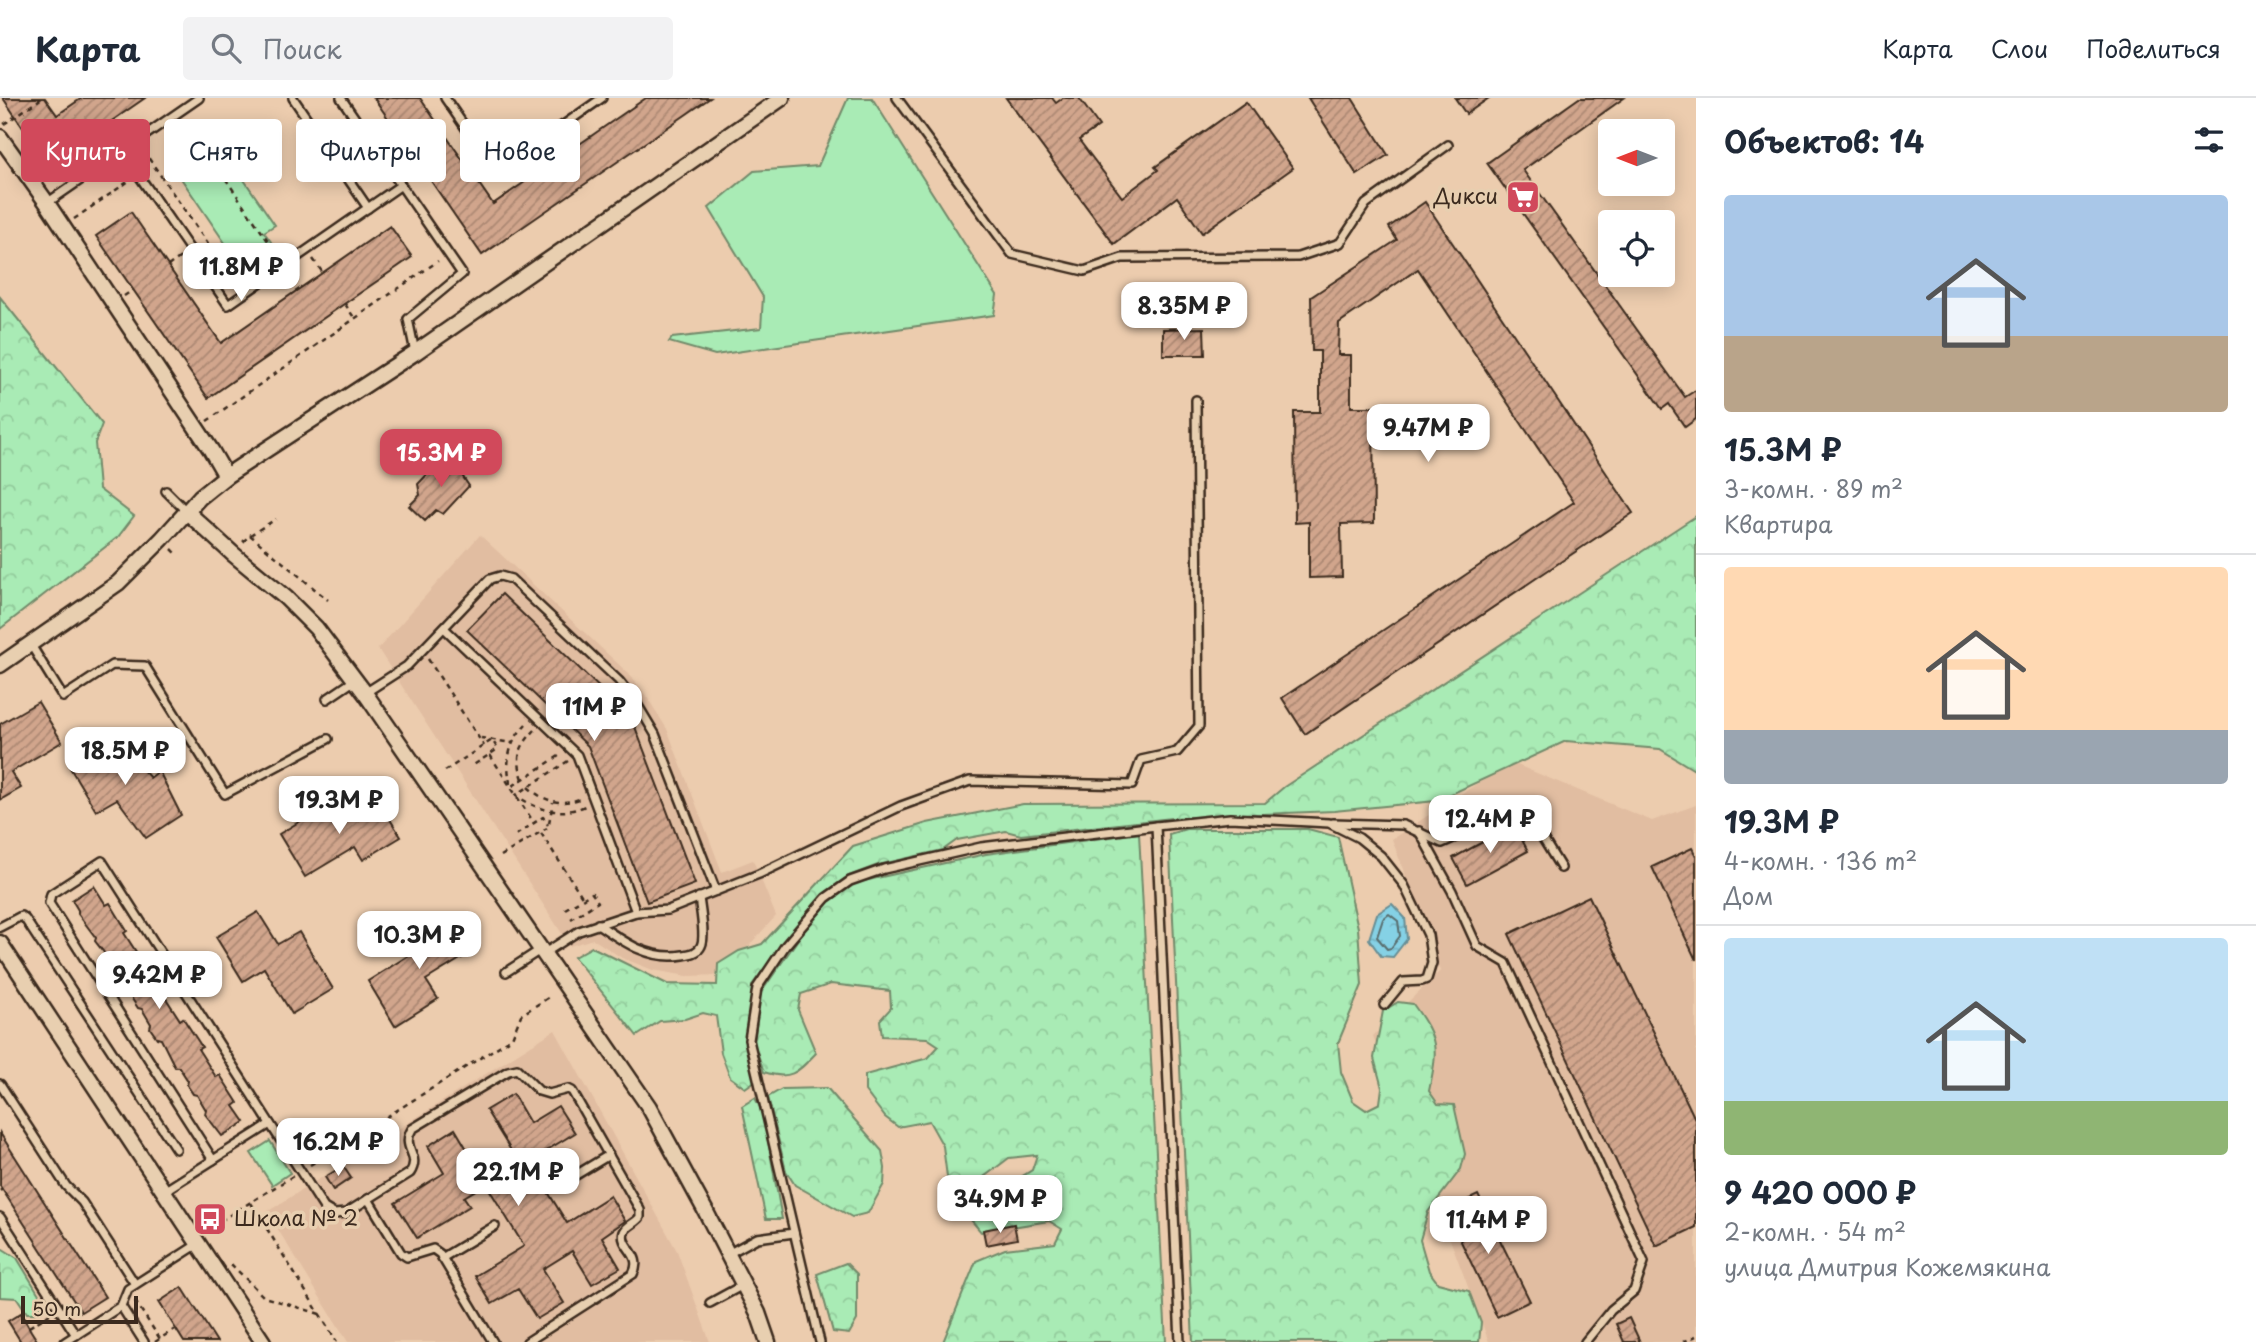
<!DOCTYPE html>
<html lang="ru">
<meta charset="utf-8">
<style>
body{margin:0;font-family:"Playpen Sans",sans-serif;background:#f2f2f3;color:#1f2937;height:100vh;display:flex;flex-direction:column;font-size:26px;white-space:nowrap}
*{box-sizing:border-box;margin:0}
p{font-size:23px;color:#747a83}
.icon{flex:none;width:38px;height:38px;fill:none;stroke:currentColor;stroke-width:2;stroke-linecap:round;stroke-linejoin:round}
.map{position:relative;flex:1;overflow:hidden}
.drawer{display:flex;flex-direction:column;background:#fff;width:560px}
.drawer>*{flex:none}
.guide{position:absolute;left:21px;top:21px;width:665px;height:63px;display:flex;gap:14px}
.needle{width:46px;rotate:270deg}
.buttons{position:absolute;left:1598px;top:21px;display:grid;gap:14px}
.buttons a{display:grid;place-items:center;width:77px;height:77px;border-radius:7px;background:#fff;box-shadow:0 4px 18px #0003;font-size:35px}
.scale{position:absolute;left:21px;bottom:18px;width:117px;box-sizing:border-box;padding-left:7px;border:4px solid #3b2a1e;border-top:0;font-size:19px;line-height:24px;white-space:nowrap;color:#3b2a1e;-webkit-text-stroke:5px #e8cfb0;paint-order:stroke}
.price{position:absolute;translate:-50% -60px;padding:0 16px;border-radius:14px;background:#fff;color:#222;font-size:23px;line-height:46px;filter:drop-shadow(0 2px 4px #0008)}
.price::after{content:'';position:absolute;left:50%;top:42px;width:21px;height:16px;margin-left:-10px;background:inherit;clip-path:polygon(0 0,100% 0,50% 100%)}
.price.selected{background:#d1495b;color:#fff}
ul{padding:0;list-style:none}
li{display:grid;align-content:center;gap:14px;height:371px;padding:0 28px}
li+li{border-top:2px solid #e0e1e3}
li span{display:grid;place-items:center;height:217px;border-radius:7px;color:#555}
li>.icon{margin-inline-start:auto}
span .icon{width:126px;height:126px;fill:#fffc;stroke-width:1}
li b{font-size:30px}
h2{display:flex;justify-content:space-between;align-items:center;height:84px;padding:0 28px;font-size:30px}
.chip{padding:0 24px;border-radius:7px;background:#fff;box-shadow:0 4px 18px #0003;font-size:24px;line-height:63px}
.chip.selected{background:#d1495b;color:#fff}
header{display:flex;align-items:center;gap:42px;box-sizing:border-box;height:98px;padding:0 35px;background:#fff;border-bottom:2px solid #e0e1e3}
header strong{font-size:33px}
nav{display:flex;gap:38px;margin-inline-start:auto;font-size:24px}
.search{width:490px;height:63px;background:#f2f2f3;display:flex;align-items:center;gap:18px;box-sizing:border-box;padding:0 24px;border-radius:7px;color:#747a83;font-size:26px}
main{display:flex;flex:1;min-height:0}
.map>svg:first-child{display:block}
</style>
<header>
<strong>Карта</strong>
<div class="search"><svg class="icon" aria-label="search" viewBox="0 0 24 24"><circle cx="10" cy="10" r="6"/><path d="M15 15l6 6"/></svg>Поиск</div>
<nav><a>Карта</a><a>Слои</a><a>Поделиться</a></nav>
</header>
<main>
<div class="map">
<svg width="1696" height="1244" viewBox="0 0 1696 1244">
<defs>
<pattern id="forest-crowns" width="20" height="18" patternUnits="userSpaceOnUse" patternTransform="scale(1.75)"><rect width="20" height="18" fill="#a9ebb5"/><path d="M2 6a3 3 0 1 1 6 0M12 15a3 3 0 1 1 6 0" fill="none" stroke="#92ca9b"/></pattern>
<pattern id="water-ripples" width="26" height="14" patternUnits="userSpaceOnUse" patternTransform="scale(1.75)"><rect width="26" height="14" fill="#85d1e5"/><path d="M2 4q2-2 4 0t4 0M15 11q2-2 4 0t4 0" fill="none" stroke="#74b4c4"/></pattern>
<pattern id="building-hatch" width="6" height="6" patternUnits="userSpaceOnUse" patternTransform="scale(1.75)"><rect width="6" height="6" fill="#d1a58c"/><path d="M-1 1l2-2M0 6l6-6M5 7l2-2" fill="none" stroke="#ab8772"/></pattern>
</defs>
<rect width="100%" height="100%" fill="#ecccae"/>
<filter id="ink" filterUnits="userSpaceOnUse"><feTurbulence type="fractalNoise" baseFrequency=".0143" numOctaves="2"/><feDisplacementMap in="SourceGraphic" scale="14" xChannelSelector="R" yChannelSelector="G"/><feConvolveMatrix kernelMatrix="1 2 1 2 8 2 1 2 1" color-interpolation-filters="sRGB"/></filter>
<g filter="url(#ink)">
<g fill="#e1bda1">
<path d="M480,437L629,576L647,599L667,631L722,774L753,762L776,818L722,877L687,878L653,872L622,860L593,841L570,848L378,551Z"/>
<path d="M1510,664L1652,723L1696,707V1244H1489L1373,938L1440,873L1392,741Z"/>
<path d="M555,932L677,1153L710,1244H348L267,1114Z"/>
</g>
<g fill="#a9ebb5" stroke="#728a6a" stroke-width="2">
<path d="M848,0H872L997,197L994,217L715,257L669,244L672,240L761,230L763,199L709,110L754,73L818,68Z"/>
<path d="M216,41L275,127L264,134L274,148L242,170L174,70Z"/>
<path d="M270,1043L290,1075L272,1087L251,1055Z"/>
</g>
<g fill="url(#forest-crowns)" stroke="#728a6a" stroke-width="2">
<path d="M0,199L102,326L95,345L99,391L134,418L118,439L0,531Z"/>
<path d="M1696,418V673L1660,651L1566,643L1436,703L1334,713L1172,720L1021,737L1006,733L957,742L943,752L878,767L849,778L825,795L787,839L753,886L745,943L755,983L745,990L730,979L721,955L716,918L703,915L685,921L660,923L637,938L574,859L592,849L667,886L717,887L718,866L739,853L762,846L853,748L927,725L1023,706L1265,705L1284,689Z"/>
<path d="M1186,731H1308L1338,739L1358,830L1362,887L1338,945L1341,974L1353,1003L1366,1012L1380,1005L1382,990L1374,960L1383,913L1398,904L1413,906C1439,942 1438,950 1429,993L1438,1006L1454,1007L1465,1056L1461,1071L1428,1114L1420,1142L1429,1173L1438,1185L1469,1193L1481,1225L1479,1244H1193L1169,736Z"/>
<path d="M1139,735L1166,1244H943L976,1163L1005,1151L1055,1145L1062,1131L1049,1123L981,1134L971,1122L991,1098L1032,1072L1037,1057L1009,1060L972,1088L957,1091L947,1079L943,1048L929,1023L898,1029L885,1019L865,993V977L928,960L939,948L927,940L882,938L880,922L891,910L890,893L831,886L801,896L798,912L816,955C798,974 791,983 764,974L754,945L760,896L819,811L845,787L986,756Z"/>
<path d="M827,990L882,1053L885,1070L884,1086L868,1115L852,1119L795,1087L786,1073L768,999L782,991Z"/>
<path d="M755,1000L763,1015L782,1121H766L742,1008Z"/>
<path d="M3,1151L17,1160L40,1198L41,1207L35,1215H27L17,1200L0,1199V1152Z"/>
<path d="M846,1165L857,1176V1222L849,1236L833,1234L817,1176Z"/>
</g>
<path fill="url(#water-ripples)" stroke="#678e95" stroke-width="2" d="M1392,806L1405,820L1407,841L1393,859L1381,858L1369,841L1377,816Z"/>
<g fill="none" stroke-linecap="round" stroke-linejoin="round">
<path stroke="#596d6e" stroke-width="2" d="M1389,816L1398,823L1400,838L1391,850L1387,851L1377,839L1383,821Z"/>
</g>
<g fill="url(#building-hatch)" stroke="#3b2a1e" stroke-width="2">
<path d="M3,0H45L57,17L82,0H145L48,67Z"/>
<path d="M374,0H420L493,106L646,0H710L482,157Z"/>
<path d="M1006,0H1052L1056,5L1063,0H1079L1099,28L1079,42L1122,99L1158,72L1155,69L1246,4L1293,70L1202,135L1177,99L1114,146Z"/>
<path d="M1308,0H1352L1388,57L1357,77Z"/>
<path d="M1455,0H1489L1466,16Z"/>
<path d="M1579,0H1624L1523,72L1685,299L1696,292V321L1685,329L1669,306L1662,311L1487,65Z"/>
<path d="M1425,104L1633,415L1305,636L1282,600L1574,404L1418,171L1339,225L1338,257H1351V309H1373L1374,425L1341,426L1342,479L1309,480V424L1295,425L1294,314H1320V253H1312L1311,199L1397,142L1389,129Z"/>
<path d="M131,114L221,245L390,128L412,159L208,300L96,138Z"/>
<path d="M1204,230L1205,257H1163V231Z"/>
<path d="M459,360L466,363L469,370L463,379L469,388L443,416L436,412L425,423L409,408L420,397L418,386L439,364L443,371Z"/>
<path d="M502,496L632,621L695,786L647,804L588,648L467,532Z"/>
<path d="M38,604L62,644L11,674L21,690L0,702V626Z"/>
<path d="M113,638L150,680L159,673L181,717L146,740L117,701L96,713L69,668Z"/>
<path d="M376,699L401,739L363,762L355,749L305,779L279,736L322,710L332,726Z"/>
<path d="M1514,727L1528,753L1467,786L1453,760Z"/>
<path d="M1692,750L1696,758V862L1652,769Z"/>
<path d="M94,788L106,807L110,805L127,833L124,835L142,863L146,861L163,889L160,891L180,922L183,920L202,949L198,951L216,979L220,977L238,1005L234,1008L245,1024L222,1038L205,1016L206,1012L197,997L193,996L187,987L188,983L179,969H175L161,941L157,940L150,930L151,926L142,911L138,910L132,901V895L124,883L120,882L114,872L115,869L95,843L96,840L78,816V812L72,802Z"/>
<path d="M1589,798L1696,1023V1129L1656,1148L1509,836Z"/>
<path d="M258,814L278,846L299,834L333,891L292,916L264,870L243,883L216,839Z"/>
<path d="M446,817L470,855L426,882L438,901L395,928L368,883L414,854L407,841Z"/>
<path d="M513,996L530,1025L558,1008L575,1035L529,1063L567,1125L610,1098L625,1123L602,1139L620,1170L592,1186L572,1153L543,1171L564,1205L537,1221L518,1191L492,1206L475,1178L524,1148L486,1086L464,1099L470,1108L417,1140L395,1105L444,1075L428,1048L455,1031L483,1078L515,1059L486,1012Z"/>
<path d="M0,1035L105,1199L81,1214L0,1088Z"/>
<path d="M343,1068L351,1080L333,1092L325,1079Z"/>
<path d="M1478,1097L1530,1203L1497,1219L1446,1112Z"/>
<path d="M1014,1126L1017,1141L986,1147L983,1132Z"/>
<path d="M182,1189L217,1244H184L159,1204Z"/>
<path d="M21,1215L31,1233L38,1244H21L8,1223Z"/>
<path d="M1629,1220L1640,1244H1624L1616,1226Z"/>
</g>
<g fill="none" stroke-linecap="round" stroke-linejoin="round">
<g stroke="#3b2a1e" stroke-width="12">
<g id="lane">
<path d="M293,0L368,110"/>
<path d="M341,0L462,176L408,221L415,254"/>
<path d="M445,0L496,74L602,0"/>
<path d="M897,0L1012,156L1084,173L1122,160L1298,159L1340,145L1366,106L1448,47"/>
<path d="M122,53L228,207L401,87"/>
<path d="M47,105L199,0"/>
<path d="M166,393L186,413"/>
<path d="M444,530L577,657L636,814"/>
<path d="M31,547L63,599L112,567L145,568L225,696L328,641"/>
<path d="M365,595L407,568L490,481L500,478L511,481L619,583L637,606L655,636L716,793"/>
<path d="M327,601L355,582"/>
<path d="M1333,725L1403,727L1442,745L1483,727L1510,719L1534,726L1561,770"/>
<path d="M1156,728L1180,1244"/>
<path d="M1419,733L1452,793L1477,848L1506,865L1644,1164L1634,1193L1611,1212L1585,1244"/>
<path d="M598,826C624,844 650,863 683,857C690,856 698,855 701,848C706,839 700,810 699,799"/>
<path d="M0,829L21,818L25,821L176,1051"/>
<path d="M543,856L579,833L636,814L668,812L759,776L901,708L970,683L1132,687L1141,662L1177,654L1199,628L1196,302"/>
<path d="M506,874L540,852"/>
<path d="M0,986L66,1088L82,1104L135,1186"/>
<path d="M213,1062L49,805L51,796L102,763L324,1110L334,1116L346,1115L410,1075C422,1056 400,1051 412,1031L508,973L517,971L539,993L549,996L568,991L572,993L640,1112V1119C636,1125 627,1127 624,1134C619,1149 644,1156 633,1176L527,1244"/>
<path d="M556,1089L609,1057"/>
<path d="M164,1093L270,1026"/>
<path d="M368,1101L401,1155L407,1159L433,1151L440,1156L493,1244"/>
<path d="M0,1119L76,1237"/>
<path d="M728,1156L757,1140L794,1135"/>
<path d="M442,1160L495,1128"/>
<path d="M710,1205L743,1187"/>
<path d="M121,1208L144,1244"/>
<path d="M65,1244L121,1208L128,1191L198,1146"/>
<path d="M820,1244L749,942L757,890L785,848L826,800L850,783L884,771L981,749L1156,728L1230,720L1329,725L1359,740L1381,758L1404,787L1428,837L1432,865L1427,881L1422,883L1403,884L1384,907"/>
</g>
</g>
<g stroke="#3b2a1e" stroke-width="19">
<g id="street">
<path d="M0,39L47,105L211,352L226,378"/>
<path d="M186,413L233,456L286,500L316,530L365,595L649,1009L705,1112L758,1215L768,1244"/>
<path d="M0,567L118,485L162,441L200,399L226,378L416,254L782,0"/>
<path d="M0,845L263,1244"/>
</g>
</g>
<g stroke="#3b2a1e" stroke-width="2.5" stroke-dasharray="5 5" stroke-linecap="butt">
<path d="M186,23L279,159"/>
<path d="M4,26L42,0"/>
<path d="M143,52L237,188"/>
<path d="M74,121L129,83"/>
<path d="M313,161L323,175"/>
<path d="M168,168L182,158"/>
<path d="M124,198L133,192"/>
<path d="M345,206L355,221"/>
<path d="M207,323L438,163"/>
<path d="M250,437L328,502"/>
<path d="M243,444L250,437L276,421"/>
<path d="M172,451L177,456"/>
<path d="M428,561L484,648"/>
<path d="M526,626C508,645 505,664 511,689L562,656"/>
<path d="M481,640L512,645"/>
<path d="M490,657L534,725"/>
<path d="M568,663L516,697C536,712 561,719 585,708"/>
<path d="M445,673L492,642L498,651L472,668"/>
<path d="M523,681C515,658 519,649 535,632"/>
<path d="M528,689C544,704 562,708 582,700"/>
<path d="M549,725L553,704"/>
<path d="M541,735L583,800"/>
<path d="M516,737L543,719L548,727"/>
<path d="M501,758L547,730"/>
<path d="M565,811L592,795L598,804L571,821"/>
<path d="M310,1067L512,940L521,917L551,898"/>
<path d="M0,1093L2,1091"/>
<path d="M251,1105L337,1244"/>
<path d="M212,1128L293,1078"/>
<path d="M231,1166L264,1199L320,1216"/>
<path d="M135,1203L162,1244"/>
<path d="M29,1229L50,1216"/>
<path d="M155,1244L175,1231"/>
<path d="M1683,1244L1696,1238"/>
</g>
<use href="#lane" stroke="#e8cfb0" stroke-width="7"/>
<use href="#street" stroke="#e8cfb0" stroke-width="14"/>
</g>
</g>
<defs>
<g id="supermarket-square" transform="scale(1.75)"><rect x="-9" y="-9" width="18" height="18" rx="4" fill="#d1495b" stroke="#e8cfb0"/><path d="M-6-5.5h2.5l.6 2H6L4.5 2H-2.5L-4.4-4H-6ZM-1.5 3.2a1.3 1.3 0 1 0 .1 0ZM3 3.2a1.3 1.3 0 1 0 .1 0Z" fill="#fff"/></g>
<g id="bus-square" transform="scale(1.75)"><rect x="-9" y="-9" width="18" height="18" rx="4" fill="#d1495b" stroke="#e8cfb0"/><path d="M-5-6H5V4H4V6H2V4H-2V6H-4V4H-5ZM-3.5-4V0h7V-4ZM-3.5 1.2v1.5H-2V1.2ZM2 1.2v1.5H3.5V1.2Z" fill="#fff"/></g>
</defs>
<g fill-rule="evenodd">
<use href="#supermarket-square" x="1523" y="99"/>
<use href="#bus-square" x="210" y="1121"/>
</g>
<g text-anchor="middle" stroke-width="7" stroke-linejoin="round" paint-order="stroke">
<g font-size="21" fill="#3b2a1e" stroke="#e8cfb0" text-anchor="end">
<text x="1498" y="106">Дикси</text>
<text x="234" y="1128" text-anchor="start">Школа № 2</text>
</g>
</g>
</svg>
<div class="buttons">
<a><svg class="needle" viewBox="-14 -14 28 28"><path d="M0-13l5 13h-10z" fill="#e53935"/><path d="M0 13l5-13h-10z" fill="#747a83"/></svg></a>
<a><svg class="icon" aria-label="locate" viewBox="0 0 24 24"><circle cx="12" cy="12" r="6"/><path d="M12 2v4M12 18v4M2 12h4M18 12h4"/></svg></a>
</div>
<div class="scale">50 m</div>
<b class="price" style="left:241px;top:205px">11.8M ₽</b>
<b class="price" style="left:1184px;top:244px">8.35M ₽</b>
<b class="price" style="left:1428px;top:366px">9.47M ₽</b>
<b class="price selected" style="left:441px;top:391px">15.3M ₽</b>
<b class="price" style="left:594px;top:645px">11M ₽</b>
<b class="price" style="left:125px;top:689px">18.5M ₽</b>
<b class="price" style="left:339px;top:738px">19.3M ₽</b>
<b class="price" style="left:1490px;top:757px">12.4M ₽</b>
<b class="price" style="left:419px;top:873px">10.3M ₽</b>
<b class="price" style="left:159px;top:913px">9.42M ₽</b>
<b class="price" style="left:338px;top:1080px">16.2M ₽</b>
<b class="price" style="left:518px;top:1110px">22.1M ₽</b>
<b class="price" style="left:1000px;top:1137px">34.9M ₽</b>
<b class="price" style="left:1488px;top:1158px">11.4M ₽</b>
<div class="guide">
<a class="chip selected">Купить</a>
<a class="chip">Снять</a>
<a class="chip">Фильтры</a>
<a class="chip">Новое</a>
</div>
</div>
<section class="drawer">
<h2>Объектов: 14<svg class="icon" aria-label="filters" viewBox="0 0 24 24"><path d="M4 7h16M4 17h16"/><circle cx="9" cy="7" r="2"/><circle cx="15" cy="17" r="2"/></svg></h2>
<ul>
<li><span style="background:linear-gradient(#a9c7e8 65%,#b9a48a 0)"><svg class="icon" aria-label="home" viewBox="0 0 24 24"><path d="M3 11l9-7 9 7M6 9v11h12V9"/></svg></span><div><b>15.3M ₽</b><p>3-комн. · 89 m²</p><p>Квартира</p></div></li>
<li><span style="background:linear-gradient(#ffd9b3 75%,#9aa5b1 0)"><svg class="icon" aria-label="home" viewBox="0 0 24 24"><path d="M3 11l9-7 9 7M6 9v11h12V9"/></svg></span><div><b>19.3M ₽</b><p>4-комн. · 136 m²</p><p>Дом</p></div></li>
<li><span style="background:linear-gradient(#bfe0f5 75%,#8fb573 0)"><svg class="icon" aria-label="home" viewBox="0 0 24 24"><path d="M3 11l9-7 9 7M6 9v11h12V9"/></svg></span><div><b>9 420 000 ₽</b><p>2-комн. · 54 m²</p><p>улица Дмитрия Кожемякина</p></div></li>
</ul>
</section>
</main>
